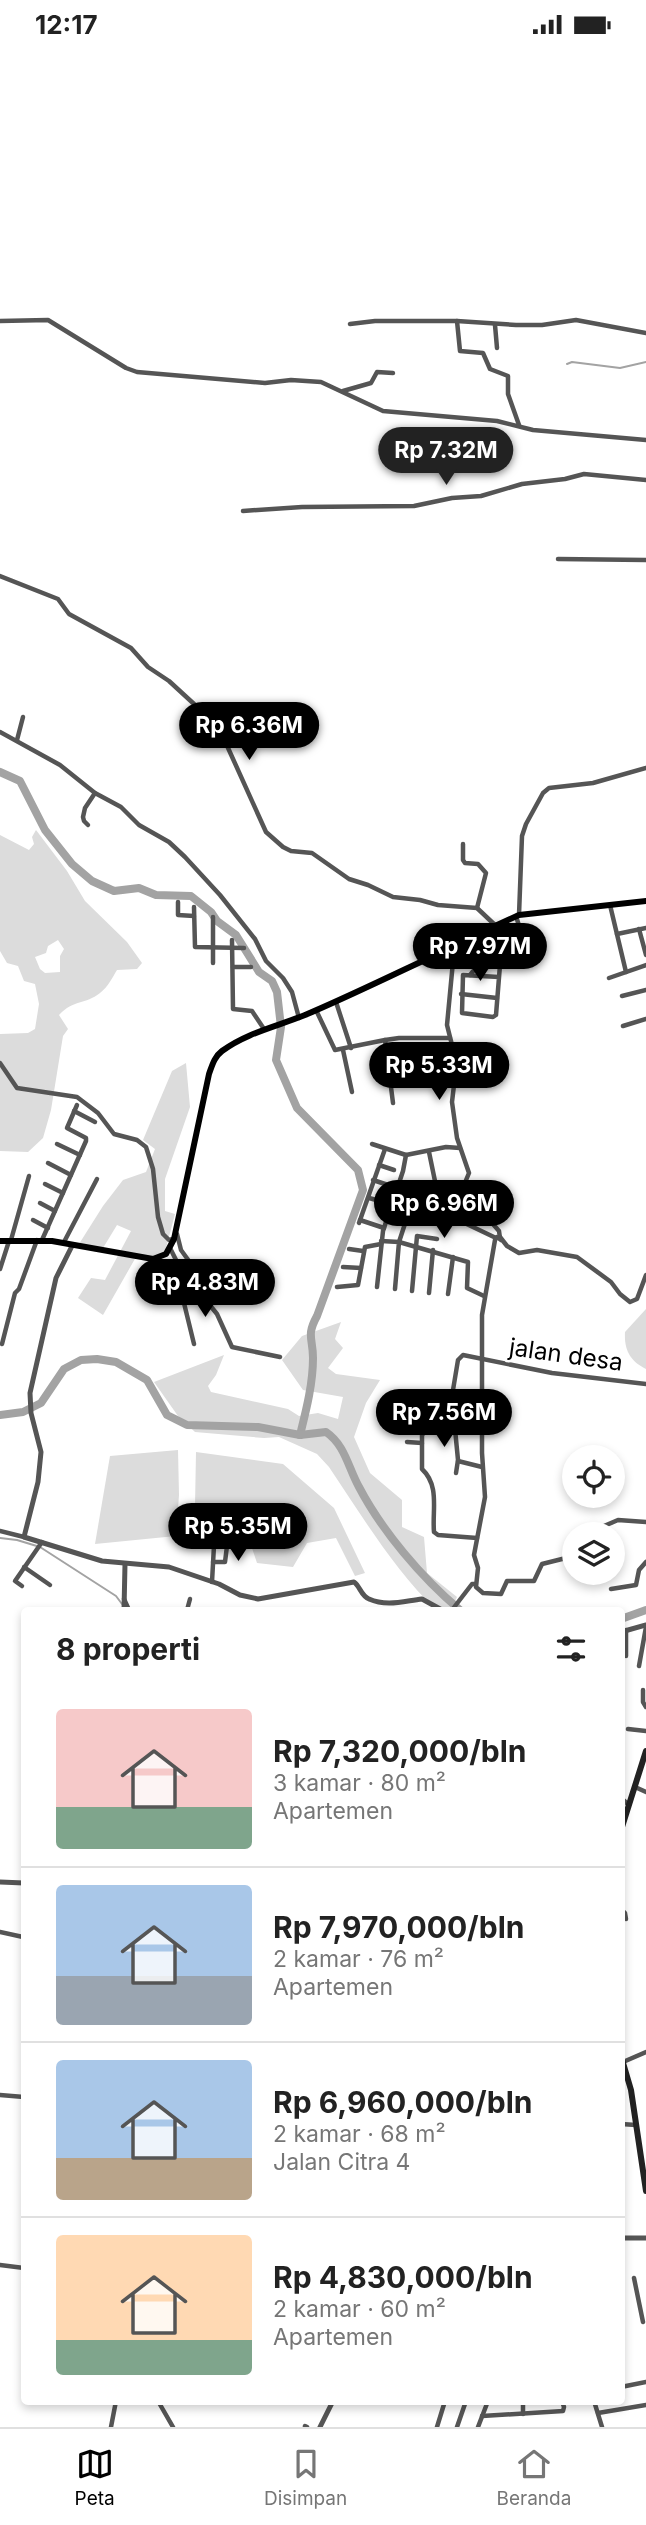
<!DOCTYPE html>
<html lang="id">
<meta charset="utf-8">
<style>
body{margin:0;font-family:Inter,sans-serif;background:#f2f2f2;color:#222;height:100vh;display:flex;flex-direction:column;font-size:26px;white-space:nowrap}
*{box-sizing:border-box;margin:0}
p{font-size:23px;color:#767676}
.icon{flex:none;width:38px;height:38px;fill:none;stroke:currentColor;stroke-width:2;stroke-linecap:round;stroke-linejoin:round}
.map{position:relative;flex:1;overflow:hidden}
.side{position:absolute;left:21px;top:1558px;width:604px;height:798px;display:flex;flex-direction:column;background:#fff;border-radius:7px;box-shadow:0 4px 10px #0003}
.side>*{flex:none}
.buttons{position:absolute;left:562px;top:1396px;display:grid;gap:14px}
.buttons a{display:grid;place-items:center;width:63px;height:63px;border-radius:50%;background:#fff;box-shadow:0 4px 10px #0003;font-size:35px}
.price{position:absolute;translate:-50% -60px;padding:0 16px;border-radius:24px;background:#000;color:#fff;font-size:23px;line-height:46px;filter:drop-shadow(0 2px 4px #0008)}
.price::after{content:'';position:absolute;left:50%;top:42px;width:21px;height:16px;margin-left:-10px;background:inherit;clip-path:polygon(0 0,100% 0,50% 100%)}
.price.selected{background:#222;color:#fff}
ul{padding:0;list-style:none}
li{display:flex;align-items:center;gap:21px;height:175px;padding:0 35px}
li+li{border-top:2px solid #e0e0e0}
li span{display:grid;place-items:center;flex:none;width:196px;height:140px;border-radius:7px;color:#555}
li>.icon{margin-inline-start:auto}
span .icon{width:84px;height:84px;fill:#fffc;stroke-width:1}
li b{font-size:30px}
h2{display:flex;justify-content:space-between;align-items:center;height:84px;padding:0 35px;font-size:30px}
.status{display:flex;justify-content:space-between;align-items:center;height:49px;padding:0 35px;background:#fff;direction:ltr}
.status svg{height:19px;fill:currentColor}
.dock{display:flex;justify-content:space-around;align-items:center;height:98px;border-top:2px solid #e0e0e0;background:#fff;font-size:19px;color:#767676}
.dock a{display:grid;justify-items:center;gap:4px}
.dock .selected{color:#000}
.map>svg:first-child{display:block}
</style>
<div class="status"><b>12:17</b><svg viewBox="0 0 49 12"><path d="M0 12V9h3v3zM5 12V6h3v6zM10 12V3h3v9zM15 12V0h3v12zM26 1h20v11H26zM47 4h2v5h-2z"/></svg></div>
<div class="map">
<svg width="646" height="2378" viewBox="0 0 646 2378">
<rect width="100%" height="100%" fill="#fff"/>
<g fill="#dcdcdc" fill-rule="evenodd">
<path d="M36,781L67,822L85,852L127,893L142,914L137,920L117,921C112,929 108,938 100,944C85,956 74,950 59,966L68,980L63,987L51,1061L43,1089L28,1103L0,1102V985L28,984L35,980L39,955L35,935L24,932L18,917L7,914L0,902V786L29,801L34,795L32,788ZM58,891L64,900L60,907V923L45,924L40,920L35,908L46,904L48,897Z"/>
<path d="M186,1014L190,1058L165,1130V1162L175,1165L165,1203L148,1210L136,1208L103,1266L78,1249L91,1229L105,1231L131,1182L117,1176L103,1199L79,1195L103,1157L123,1131L146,1123L155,1100L143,1091L172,1022Z"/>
<path d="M646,1260V1320C630,1312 624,1301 625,1283Z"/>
<path d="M341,1273L335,1290L343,1299L328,1319L336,1325L380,1331L366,1354L354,1388L370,1424L402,1451V1478L424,1488L427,1524L457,1548L451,1561H436C393,1519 362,1467 329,1418L317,1405L279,1388L264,1389L195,1383L178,1367L154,1333L224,1306L216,1326L208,1337L211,1343L288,1360L299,1367L318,1364L338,1370L343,1348L303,1341L282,1311L302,1287Z"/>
<path d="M178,1401L179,1446L176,1487L95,1495L110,1407Z"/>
<path d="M196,1403L283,1415L334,1459L365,1524L355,1527L336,1489L307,1494L293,1518L257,1514L252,1499L228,1490L222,1466L195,1457Z"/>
</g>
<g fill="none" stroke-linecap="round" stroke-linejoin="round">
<g stroke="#a3a3a3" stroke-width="2">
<path d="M567,315L572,313L620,319L646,313"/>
<path d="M0,1489L17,1491L40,1498L116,1547L122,1555"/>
</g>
<g stroke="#a3a3a3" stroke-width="8">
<path d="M0,723L20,732L45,781L72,815L92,832L114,842L139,839L156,846L191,847L211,863L217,872L236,886L259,923L272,932L277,943L281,978L276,1011L297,1059L358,1121L363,1141L317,1267C306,1287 313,1289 313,1309C313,1335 306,1362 300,1386"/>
<path d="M0,1366L23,1363L41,1354L64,1320L81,1311L97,1310L116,1313L147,1331L167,1366L187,1376L258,1378L300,1386L326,1383C345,1396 348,1418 359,1438C382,1482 422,1529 460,1561"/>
<path d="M621,1570L646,1561"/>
</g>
<g stroke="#555" stroke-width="4.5">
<path d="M0,272L48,271L126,319L137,323L265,334L291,331L321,333L383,362L497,372L533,381L646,391"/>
<path d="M457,272L460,302L483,304L490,320L508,327V345L519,376"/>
<path d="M350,275L375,272H457L516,276H542L576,271L646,284"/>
<path d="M495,276L497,299"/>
<path d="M343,342L371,334L377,323L393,324"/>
<path d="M243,462L302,458L414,457L452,449L481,447L522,435L565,430L584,425L646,431"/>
<path d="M558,510L646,511"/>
<path d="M0,527L58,550L69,565L131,599L148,618L169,632L206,666L224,690L266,783L283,798L291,802L312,804L349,830L368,836L393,848L420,851L438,856L477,859L495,876"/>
<path d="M0,683L60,716L95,744L121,758L139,776L169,793L185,808L220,846L255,890L266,912L283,929L292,943L299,969"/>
<path d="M17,691L23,668"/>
<path d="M88,776L84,772L83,768L85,759L95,744"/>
<path d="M463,795V811L465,814L478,815L486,824L477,859"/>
<path d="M178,853V866L194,867"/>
<path d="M610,856L626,923"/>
<path d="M194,858L195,898L244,899"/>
<path d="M519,866L522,787L526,775L543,744L549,739L593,734L646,719"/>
<path d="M213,868V914"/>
<path d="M639,880L646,906"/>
<path d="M487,881L499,913L500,916L496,966L493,968L462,964L463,926L499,928"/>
<path d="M617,885L646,879"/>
<path d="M471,888L479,918"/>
<path d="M232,891L233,960L252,962L264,980"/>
<path d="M454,902L447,976L454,1004L452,1016L454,1036L452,1053L457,1089L469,1124L464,1136L472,1151L499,1182L500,1189"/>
<path d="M233,918H251"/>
<path d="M470,926C480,910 511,911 528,906L516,867"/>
<path d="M609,929L646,916"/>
<path d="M461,945L497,949"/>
<path d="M622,947L646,941"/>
<path d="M336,953L351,999"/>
<path d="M316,961L335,1001L385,991L393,1054"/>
<path d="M623,977L646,970"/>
<path d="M385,991L399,989H450"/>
<path d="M343,1001L352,1043"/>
<path d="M0,1014L17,1039L77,1048L98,1064L114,1085L137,1091L146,1098L153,1120L158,1168L163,1185L169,1191L173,1190"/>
<path d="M74,1062L95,1073"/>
<path d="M57,1095L80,1106"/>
<path d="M372,1095L406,1106L446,1098L460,1099"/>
<path d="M429,1103L436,1137L452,1136"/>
<path d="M48,1114L71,1126"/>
<path d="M379,1116L394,1121"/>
<path d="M373,1131L388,1136"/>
<path d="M400,1133L437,1144"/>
<path d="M45,1135L63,1144"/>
<path d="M417,1138L399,1193L468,1213L467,1239L484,1247"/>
<path d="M450,1142L472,1151"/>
<path d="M369,1149L380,1152"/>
<path d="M452,1152L472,1159L468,1174"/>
<path d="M40,1154L55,1162"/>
<path d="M411,1156L440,1165"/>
<path d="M452,1168L496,1189"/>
<path d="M33,1171L48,1179"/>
<path d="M360,1171L384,1179"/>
<path d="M359,1174L385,1100"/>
<path d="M177,1185L181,1201L194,1219L200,1244L217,1265L232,1298L280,1308"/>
<path d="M11,1191L29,1127"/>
<path d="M42,1191L86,1092V1089L67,1079L77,1056"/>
<path d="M381,1192L399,1193L395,1240"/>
<path d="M64,1193L97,1130"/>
<path d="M170,1199L182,1223L183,1250L194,1295"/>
<path d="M349,1200L363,1202"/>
<path d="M343,1218L361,1219"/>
<path d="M0,1220L9,1192"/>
<path d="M337,1238L358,1236L365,1198L381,1195"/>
<path d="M377,1238L383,1182L403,1122L406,1106"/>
<path d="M412,1242L417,1187L437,1190"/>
<path d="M429,1244L433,1201"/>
<path d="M448,1245L453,1208"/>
<path d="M2,1295L15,1244L19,1240L37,1191"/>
<path d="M455,1380L458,1411L456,1424"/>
<path d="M446,1383L458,1311L463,1306L552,1324L646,1335"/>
<path d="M407,1393L422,1394"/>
<path d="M458,1412L482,1418"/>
<path d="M0,1482L24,1488"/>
<path d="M593,1486L604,1477L618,1471L646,1473"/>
<path d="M477,1489L438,1486L434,1483C432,1461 440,1437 422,1420V1386L426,1382L446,1383L455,1380L482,1383"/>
<path d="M574,1507L542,1515L534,1532H507L501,1545L483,1544L476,1538L478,1519L474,1506L485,1448L482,1404V1266L495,1191L497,1188L501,1191L500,1188L507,1197L519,1204L537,1201L577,1208L611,1233L620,1245L630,1253L637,1250L646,1226"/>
<path d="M213,1513H225L229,1481"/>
<path d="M24,1518L50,1536"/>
<path d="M212,1533L215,1478"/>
<path d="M22,1537L15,1532L42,1493"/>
<path d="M611,1540L636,1536L639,1521L646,1513"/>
<path d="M124,1550L129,1561"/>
<path d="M187,1561L190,1550"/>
<path d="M452,1561L472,1535H475"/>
<path d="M626,1581V1607"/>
<path d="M639,1617L646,1578"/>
<path d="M643,1641V1653L646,1658"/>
<path d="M628,1680L646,1682"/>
<path d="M635,1738L646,1743"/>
<path d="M621,1749L629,1756"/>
<path d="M621,1860L625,1864L626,1870"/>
<path d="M0,1883L23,1888"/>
<path d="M623,2013L646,2003"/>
<path d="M0,2046L24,2048"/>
<path d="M621,2075L636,2076"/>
<path d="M0,2216L24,2219"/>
<path d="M634,2229L643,2273"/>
<path d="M621,2338L646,2333"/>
<path d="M158,2352L173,2378"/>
<path d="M523,2352V2365"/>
<path d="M594,2352L602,2378"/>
<path d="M598,2364L646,2356"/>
<path d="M482,2367L563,2362L564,2358L562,2352"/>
<path d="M305,2377L307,2378"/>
<path d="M111,2378L116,2352"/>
<path d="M437,2378L445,2352"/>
<path d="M457,2378L466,2352"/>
<path d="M478,2378L488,2352"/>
</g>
<g stroke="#555" stroke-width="5">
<path d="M72,1197L56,1229L30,1344L31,1364L41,1403L38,1433L24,1488L102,1512L169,1518L219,1535L240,1546L258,1550L354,1533C360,1537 361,1547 369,1550C387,1558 404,1552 422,1550L442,1561"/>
<path d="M124,1561L125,1515"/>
<path d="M621,1583L646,1576"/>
<path d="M0,1833L24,1834"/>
<path d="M621,2189H646"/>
<path d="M320,2378L333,2352"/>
</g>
<g stroke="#222" stroke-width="6">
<path d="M621,1781L646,1702"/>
<path d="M621,2007L631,2041L646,2142"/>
</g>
<path stroke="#000" stroke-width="6" d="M0,1192H52L153,1210L166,1205L174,1190L209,1025C212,1017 214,1008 222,1002C246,984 278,977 305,966C350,947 394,925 438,905L454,901L458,894L519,866L646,852"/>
</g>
<g text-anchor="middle" stroke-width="5" stroke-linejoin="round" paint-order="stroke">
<g font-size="24" fill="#000" stroke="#fff">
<text transform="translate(566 1306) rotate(8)" y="8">jalan desa</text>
</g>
</g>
</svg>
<div class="buttons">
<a><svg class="icon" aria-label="locate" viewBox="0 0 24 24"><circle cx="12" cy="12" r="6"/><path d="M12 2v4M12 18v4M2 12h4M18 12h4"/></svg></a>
<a><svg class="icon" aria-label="layers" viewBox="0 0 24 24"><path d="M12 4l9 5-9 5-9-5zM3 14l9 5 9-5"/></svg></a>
</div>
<b class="price selected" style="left:446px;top:438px">Rp 7.32M</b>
<b class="price" style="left:249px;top:713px">Rp 6.36M</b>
<b class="price" style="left:480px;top:934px">Rp 7.97M</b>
<b class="price" style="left:439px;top:1053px">Rp 5.33M</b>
<b class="price" style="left:444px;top:1191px">Rp 6.96M</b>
<b class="price" style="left:205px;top:1270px">Rp 4.83M</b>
<b class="price" style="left:444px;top:1400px">Rp 7.56M</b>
<b class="price" style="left:238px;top:1514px">Rp 5.35M</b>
<section class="side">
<h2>8 properti<svg class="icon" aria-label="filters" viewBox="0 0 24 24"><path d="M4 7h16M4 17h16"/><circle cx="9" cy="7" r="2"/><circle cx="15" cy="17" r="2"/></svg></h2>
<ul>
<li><span style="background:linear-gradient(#f6c9c9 70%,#7fa58c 0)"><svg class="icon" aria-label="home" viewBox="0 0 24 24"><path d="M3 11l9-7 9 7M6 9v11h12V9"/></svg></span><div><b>Rp 7,320,000/bln</b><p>3 kamar · 80 m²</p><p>Apartemen</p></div></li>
<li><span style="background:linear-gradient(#a9c7e8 65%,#9aa5b1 0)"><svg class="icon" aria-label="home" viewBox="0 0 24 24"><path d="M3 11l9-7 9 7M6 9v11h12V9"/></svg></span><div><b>Rp 7,970,000/bln</b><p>2 kamar · 76 m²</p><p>Apartemen</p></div></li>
<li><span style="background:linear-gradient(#a9c7e8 70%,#b9a48a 0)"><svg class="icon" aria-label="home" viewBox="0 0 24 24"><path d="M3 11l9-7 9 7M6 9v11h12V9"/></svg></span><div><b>Rp 6,960,000/bln</b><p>2 kamar · 68 m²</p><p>Jalan Citra 4</p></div></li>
<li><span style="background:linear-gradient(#ffd9b3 75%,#7fa58c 0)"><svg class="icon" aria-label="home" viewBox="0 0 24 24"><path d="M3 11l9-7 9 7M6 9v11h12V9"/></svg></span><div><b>Rp 4,830,000/bln</b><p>2 kamar · 60 m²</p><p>Apartemen</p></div></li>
</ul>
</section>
</div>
<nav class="dock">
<a class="selected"><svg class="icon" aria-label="map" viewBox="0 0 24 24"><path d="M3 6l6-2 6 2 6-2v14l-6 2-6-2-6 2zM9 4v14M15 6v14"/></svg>Peta</a>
<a><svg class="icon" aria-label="saved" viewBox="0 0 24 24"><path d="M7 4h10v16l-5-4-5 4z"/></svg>Disimpan</a>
<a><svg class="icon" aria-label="home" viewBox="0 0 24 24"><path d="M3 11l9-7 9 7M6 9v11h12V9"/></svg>Beranda</a>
</nav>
